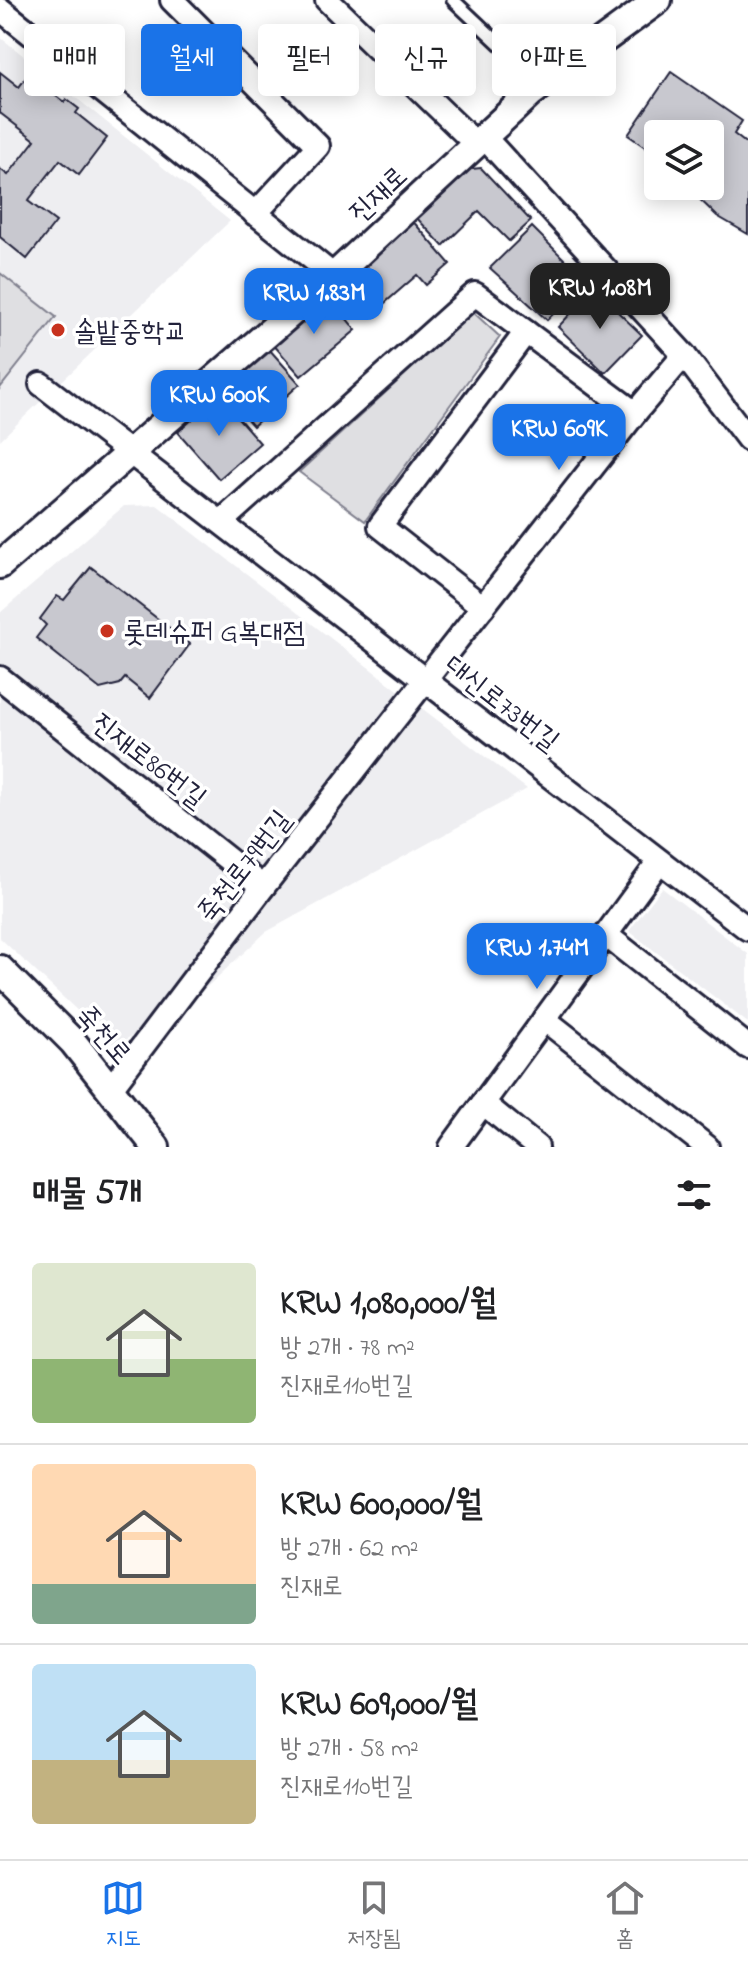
<!DOCTYPE html>
<html lang="ko">
<meta charset="utf-8">
<style>
body{margin:0;font-family:"Indie Flower","Poor Story",sans-serif;background:#f6f6f6;color:#202124;height:100vh;display:flex;flex-direction:column;font-size:30px;white-space:nowrap}
*{box-sizing:border-box;margin:0}
p{font-size:26px;color:#757577}
.icon{flex:none;width:44px;height:44px;fill:none;stroke:currentColor;stroke-width:2;stroke-linecap:round;stroke-linejoin:round}
.map{position:relative;height:1147px;overflow:hidden}
.side{display:flex;flex-direction:column;background:#fff;flex:1}
.side>*{flex:none}
.banner{position:absolute;left:24px;top:24px;width:700px;height:72px;display:flex;gap:16px}
.controls{position:absolute;left:644px;top:120px;display:grid;gap:16px}
.controls a{display:grid;place-items:center;width:80px;height:80px;border-radius:8px;background:#fff;box-shadow:0 4px 20px #0003;font-size:40px}
.price{position:absolute;translate:-50% -68px;padding:0 18px;border-radius:16px;background:#1a73e8;color:#fff;font-size:26px;line-height:52px;filter:drop-shadow(0 2px 4px #0008)}
.price::after{content:'';position:absolute;left:50%;top:48px;width:24px;height:18px;margin-left:-12px;background:inherit;clip-path:polygon(0 0,100% 0,50% 100%)}
.price.selected{background:#222;color:#fff}
ul{padding:0;list-style:none}
li{display:flex;align-items:center;gap:24px;height:200px;padding:0 32px}
li+li{border-top:2px solid #e0e0e0}
li span{display:grid;place-items:center;flex:none;width:224px;height:160px;border-radius:8px;color:#555}
li>.icon{margin-inline-start:auto}
span .icon{width:96px;height:96px;fill:#fffc;stroke-width:1}
li b{font-size:34px}
h2{display:flex;justify-content:space-between;align-items:center;height:96px;padding:0 32px;font-size:34px}
.tag{padding:0 28px;border-radius:8px;background:#fff;box-shadow:0 4px 20px #0003;font-size:28px;line-height:72px}
.tag.selected{background:#1a73e8;color:#fff}
.tab-bar{display:flex;justify-content:space-around;align-items:center;height:112px;border-top:2px solid #e0e0e0;background:#fff;font-size:22px;color:#757577}
.tab-bar a{display:grid;justify-items:center;gap:4px}
.tab-bar .selected{color:#1a73e8}
.map>svg:first-child{display:block}
</style>
<div class="map">
<svg width="748" height="1147" viewBox="0 0 748 1147">
<rect width="100%" height="100%" fill="#fff"/>
<filter id="ink" filterUnits="userSpaceOnUse"><feTurbulence type="fractalNoise" baseFrequency=".0125" numOctaves="2"/><feDisplacementMap in="SourceGraphic" scale="16" xChannelSelector="R" yChannelSelector="G"/><feConvolveMatrix kernelMatrix="1 2 1 2 8 2 1 2 1" color-interpolation-filters="sRGB"/></filter>
<g filter="url(#ink)">
<g fill="#eeeef1">
<path d="M0,37L230,221L0,440Z"/>
<path d="M157,505L527,789L266,932L196,997L115,1046L0,938V613L124,506Z"/>
<path d="M662,888L748,954V1023L629,931Z"/>
</g>
<g fill="#dfdfe2" stroke="#80808e" stroke-width="2">
<path d="M0,273L56,317L0,388Z"/>
<path d="M473,312L500,337L365,521L299,472Z"/>
</g>
<g fill="#c8c8cf" stroke="#22223b" stroke-width="2">
<path d="M0,72L19,87L28,75L64,102L66,99L79,109L76,113L107,138L79,175L60,160L28,201L56,222L27,259L0,237V169L8,175L35,140L0,113Z"/>
<path d="M671,72L742,121L734,134L748,145V234L717,216L689,189L693,186H710V134H658V156L628,135Z"/>
<path d="M481,168L531,221L509,241L479,211L443,246L414,215L462,170Z"/>
<path d="M411,219L450,264L426,285L417,275L371,315L341,281Z"/>
<path d="M532,227L586,281L547,320L490,268Z"/>
<path d="M594,289L642,335L605,373L558,327Z"/>
<path d="M328,296L356,330L301,376L272,343Z"/>
<path d="M269,349L300,384L253,426L222,391Z"/>
<path d="M219,396L260,443L219,479L178,432Z"/>
<path d="M91,567L190,644L150,698L125,678L120,684L100,689L36,638L46,625L40,619L57,596L64,600Z"/>
</g>
<g fill="none" stroke-linecap="round" stroke-linejoin="round">
<g stroke="#22223b" stroke-width="17">
<path id="service" d="M453,0L542,84"/>
</g>
<g stroke="#22223b" stroke-width="28">
<g id="minor">
<path d="M172,0L318,146L255,214"/>
<path d="M327,0L477,145"/>
<path d="M0,9L334,276"/>
<path d="M485,138L684,355L748,439"/>
<path d="M41,384L748,929"/>
<path d="M635,413L684,355"/>
<path d="M483,607L380,526L526,332"/>
<path d="M0,678L263,887"/>
<path d="M606,935L748,1047"/>
<path d="M544,1019L707,1147"/>
<path d="M111,1088L263,887L635,413L475,294L222,521"/>
<path d="M483,1103L537,1147"/>
<path d="M451,1147L659,862"/>
</g>
</g>
<g stroke="#22223b" stroke-width="32">
<g id="tertiary">
<path d="M0,565L334,276L531,93L658,0"/>
<path d="M0,969L73,1042L156,1147"/>
</g>
</g>
<use href="#service" stroke="#fff" stroke-width="11"/>
<use href="#minor" stroke="#fff" stroke-width="22"/>
<use href="#tertiary" stroke="#fff" stroke-width="26"/>
</g>
</g>
<g fill="#c8321e" stroke="#fff" stroke-width="3">
<circle cx="58" cy="330" r="8"/>
<circle cx="107" cy="631" r="8"/>
</g>
<g text-anchor="middle" stroke-width="7" stroke-linejoin="round" paint-order="stroke">
<g font-size="28" fill="#22223b" stroke="#fff">
<text transform="translate(377 193) rotate(-43)" y="10">진재로</text>
<text transform="translate(503 702) rotate(38)" y="10">대신로73번길</text>
<text transform="translate(150 759) rotate(38)" y="10">진재로86번길</text>
<text transform="translate(243 865) rotate(-52)" y="10">죽천로79번길</text>
<text transform="translate(105 1034) rotate(49)" y="10">죽천로</text>
</g>
<g font-size="28" fill="#22223b" stroke="#fff" text-anchor="start">
<text x="74" y="340">솔밭중학교</text>
<text x="123" y="641">롯데슈퍼 G복대점</text>
</g>
</g>
</svg>
<div class="controls">
<a><svg class="icon" aria-label="layers" viewBox="0 0 24 24"><path d="M12 4l9 5-9 5-9-5zM3 14l9 5 9-5"/></svg></a>
</div>
<b class="price selected" style="left:600px;top:331px">KRW 1.08M</b>
<b class="price" style="left:314px;top:336px">KRW 1.83M</b>
<b class="price" style="left:219px;top:438px">KRW 600K</b>
<b class="price" style="left:559px;top:472px">KRW 609K</b>
<b class="price" style="left:537px;top:991px">KRW 1.74M</b>
<div class="banner">
<a class="tag">매매</a>
<a class="tag selected">월세</a>
<a class="tag">필터</a>
<a class="tag">신규</a>
<a class="tag">아파트</a>
</div>
</div>
<section class="side">
<h2>매물 5개<svg class="icon" aria-label="filters" viewBox="0 0 24 24"><path d="M4 7h16M4 17h16"/><circle cx="9" cy="7" r="2"/><circle cx="15" cy="17" r="2"/></svg></h2>
<ul>
<li><span style="background:linear-gradient(#dfe7d0 60%,#8fb573 0)"><svg class="icon" aria-label="home" viewBox="0 0 24 24"><path d="M3 11l9-7 9 7M6 9v11h12V9"/></svg></span><div><b>KRW 1,080,000/월</b><p>방 2개 · 78 m²</p><p>진재로110번길</p></div></li>
<li><span style="background:linear-gradient(#ffd9b3 75%,#7fa58c 0)"><svg class="icon" aria-label="home" viewBox="0 0 24 24"><path d="M3 11l9-7 9 7M6 9v11h12V9"/></svg></span><div><b>KRW 600,000/월</b><p>방 2개 · 62 m²</p><p>진재로</p></div></li>
<li><span style="background:linear-gradient(#bfe0f5 60%,#c2b280 0)"><svg class="icon" aria-label="home" viewBox="0 0 24 24"><path d="M3 11l9-7 9 7M6 9v11h12V9"/></svg></span><div><b>KRW 609,000/월</b><p>방 2개 · 58 m²</p><p>진재로110번길</p></div></li>
</ul>
</section>
<nav class="tab-bar">
<a class="selected"><svg class="icon" aria-label="map" viewBox="0 0 24 24"><path d="M3 6l6-2 6 2 6-2v14l-6 2-6-2-6 2zM9 4v14M15 6v14"/></svg>지도</a>
<a><svg class="icon" aria-label="saved" viewBox="0 0 24 24"><path d="M7 4h10v16l-5-4-5 4z"/></svg>저장됨</a>
<a><svg class="icon" aria-label="home" viewBox="0 0 24 24"><path d="M3 11l9-7 9 7M6 9v11h12V9"/></svg>홈</a>
</nav>
